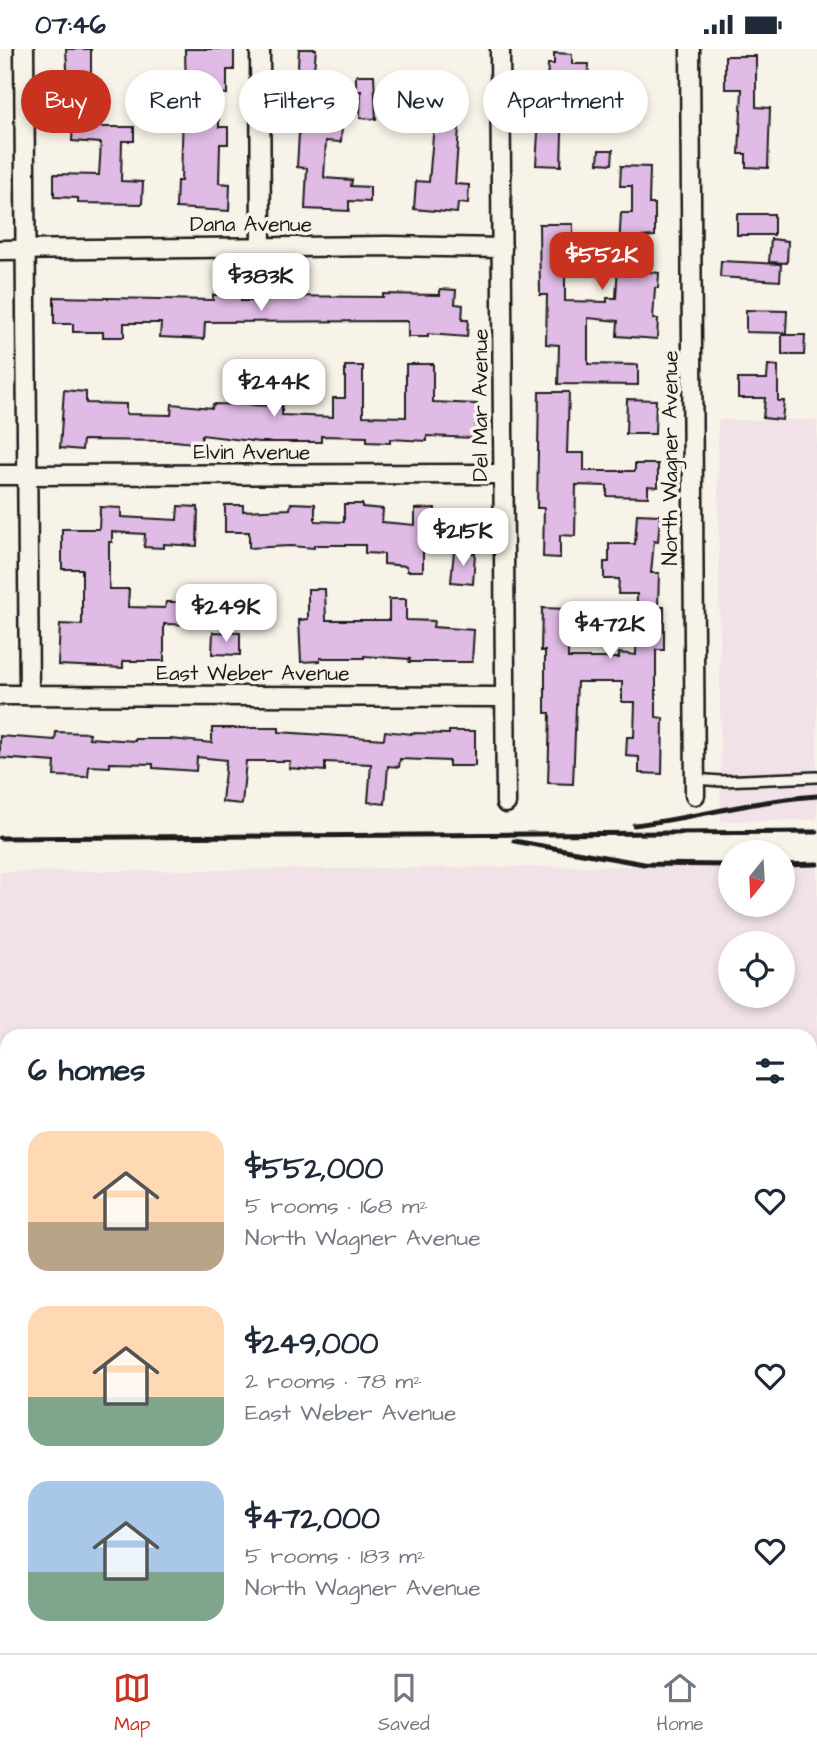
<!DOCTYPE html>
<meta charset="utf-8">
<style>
body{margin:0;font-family:"Architects Daughter",sans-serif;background:#f6f6f7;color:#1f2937;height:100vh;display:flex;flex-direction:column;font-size:26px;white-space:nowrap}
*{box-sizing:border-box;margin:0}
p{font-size:23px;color:#747a83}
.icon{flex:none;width:38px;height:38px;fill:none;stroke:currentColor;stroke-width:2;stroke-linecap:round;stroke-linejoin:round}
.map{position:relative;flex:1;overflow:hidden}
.drawer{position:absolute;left:0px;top:980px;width:817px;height:625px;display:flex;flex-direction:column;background:#fff;border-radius:21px 21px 0 0;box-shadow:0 4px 10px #0003}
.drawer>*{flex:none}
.top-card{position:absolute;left:21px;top:21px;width:775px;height:63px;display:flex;gap:14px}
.needle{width:46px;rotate:198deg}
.fabs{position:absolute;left:718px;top:791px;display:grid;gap:14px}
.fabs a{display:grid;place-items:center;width:77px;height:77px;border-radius:50%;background:#fff;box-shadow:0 4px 10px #0003;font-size:35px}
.price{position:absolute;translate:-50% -60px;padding:0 16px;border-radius:14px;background:#fff;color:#222;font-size:23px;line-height:46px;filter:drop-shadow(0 2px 4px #0008)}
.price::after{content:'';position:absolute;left:50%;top:42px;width:21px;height:16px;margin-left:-10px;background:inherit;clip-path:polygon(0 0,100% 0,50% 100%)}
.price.on{background:#c8321e;color:#fff}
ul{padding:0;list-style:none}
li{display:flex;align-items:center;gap:21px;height:175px;padding:0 28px}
li span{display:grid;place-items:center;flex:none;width:196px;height:140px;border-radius:21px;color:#555}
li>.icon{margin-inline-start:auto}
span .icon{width:84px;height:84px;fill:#fffc;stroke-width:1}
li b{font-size:30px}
h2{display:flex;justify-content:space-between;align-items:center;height:84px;padding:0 28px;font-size:30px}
.chip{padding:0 24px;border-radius:32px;background:#fff;box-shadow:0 4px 10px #0003;font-size:24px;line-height:63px}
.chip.on{background:#c8321e;color:#fff}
.status{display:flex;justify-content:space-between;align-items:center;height:49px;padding:0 35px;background:#fff;direction:ltr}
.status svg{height:19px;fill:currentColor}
.tab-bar{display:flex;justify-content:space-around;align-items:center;height:98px;border-top:2px solid #e0e1e3;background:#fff;font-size:19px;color:#747a83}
.tab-bar a{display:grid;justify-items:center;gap:4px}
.tab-bar .on{color:#c8321e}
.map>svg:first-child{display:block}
</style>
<div class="status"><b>07:46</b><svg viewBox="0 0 49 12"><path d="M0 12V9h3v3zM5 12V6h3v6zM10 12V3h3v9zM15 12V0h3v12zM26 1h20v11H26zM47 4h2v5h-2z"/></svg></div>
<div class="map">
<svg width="817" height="1604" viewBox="0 0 817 1604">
<rect width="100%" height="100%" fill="#f7f3e8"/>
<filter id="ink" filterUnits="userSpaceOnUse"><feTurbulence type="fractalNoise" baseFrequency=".0143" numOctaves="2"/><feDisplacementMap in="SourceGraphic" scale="14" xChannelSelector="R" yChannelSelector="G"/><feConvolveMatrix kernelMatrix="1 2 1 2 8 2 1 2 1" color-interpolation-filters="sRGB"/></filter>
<g filter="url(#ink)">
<g fill="#f0e2e7" fill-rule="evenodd">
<path d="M718,371H817V771L721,772Z"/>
<path d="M817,815V1604H0V823L730,816V856H782V816ZM782,894V947H730V894ZM810,987V1598H7V987Z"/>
</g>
<g fill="#e0bbe5" stroke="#1c1c1c" stroke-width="2">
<path d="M66,0H91V78H134V92H122L121,132L143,133L142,155L78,154V149L54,148V125L99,126L101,94L72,92L73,73H62V58H69Z"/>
<path d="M185,0H234V21H227V45L219,44V78H228V95H220L219,134L230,135L229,162L176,159L177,132H181L183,62H178V43H186Z"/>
<path d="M299,0H316L313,31L331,32L329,75L342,76L341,93L326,92L324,129L352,131L351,137L370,138V153L349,152V162L305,160L307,119L297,118L300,68L295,67Z"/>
<path d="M554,4L572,5V15H589L588,35H617V53L563,54L561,117L536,116L540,53H536V35H547L548,15H554Z"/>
<path d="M725,7H756V58L770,59L768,119L746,118V105H739L742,40H725Z"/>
<path d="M356,26H374L376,70L360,69L361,42H356Z"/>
<path d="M433,36H462L455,135L469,136L468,155L458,154L457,164L414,160L416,132L429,133L436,52H433Z"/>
<path d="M599,101H613L612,115L598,114Z"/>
<path d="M621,117L650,118L649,155H655V187L641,188V207L651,208L650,223L659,224L658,239H655L653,270H658L657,290L617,287L618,272L588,269V315L638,316V336L558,335L559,296L546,295L547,246H540L539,175H573V194H565V252L607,253V249H616L621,164H632V137H620Z"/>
<rect x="737" y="165" width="37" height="21"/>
<path d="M771,190L788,192L787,214L769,213Z"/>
<path d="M721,212L781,215L780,232L720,228Z"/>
<path d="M440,240L456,241L455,255L463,256L462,271H468L467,288L428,285V288H408V272L205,273L204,290L160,288L161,274H124V288H103V283H73V275H54V248L213,251V246H241V252H269V247L383,248V245L440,246Z"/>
<path d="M746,261L787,262L786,284L746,283Z"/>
<path d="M782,286H805L804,306H782Z"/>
<path d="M406,315H433V353L477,355L475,389L427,387V392L390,390V394L367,393V388L321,387V393H259L202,386L201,395L175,392L83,391L82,401L60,399L64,341L86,343V354L126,355V365L171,366L172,355L212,359L213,355L282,357V366L333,368V349H345V317H363V367L406,368Z"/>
<path d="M768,316L778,317V352H784L782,371L763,369L765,349H738V330H767Z"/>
<path d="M539,343H569L567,404H584V422H635V415H658V438L648,437V448L607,447V437L576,436L575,487L560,486V509L543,508L544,459H537Z"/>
<path d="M627,350L656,351L655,385H626Z"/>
<path d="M291,454L315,455V472L344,473V455H362V458L383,460L382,473L415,476V460L435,459V465H465V501H423V522H407V517L384,515V505L365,504V496H314V499L290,497L249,499V483H225V456H243V462L290,460Z"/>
<path d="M178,457L198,458L197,497L164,495V499L144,498L145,485L112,483V493H109V540H129L128,558L165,559L166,553H201V576L164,575V612H123V619L58,616L60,575L82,576V520H62V480H99L100,458L121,459V468L177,471Z"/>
<path d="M637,465L660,466L658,493L654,492L651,524H659L658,558H664V601H656V668L663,669L662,725L639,724V708L626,707L627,688H634L635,653H622V633H577L573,735L548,734L550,664H545V602H541L542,559L569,560L568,609H619V604L636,606L637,545H618L619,530H604V513H609V495H635Z"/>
<path d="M454,502L475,504L473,535L451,533Z"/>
<path d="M308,540H325L326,571H389V550H406V571L434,572L433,578L474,581L472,613H409L410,610L364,607V609H320V612L301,613L299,571L308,570Z"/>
<path d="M213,583L240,584V606L212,605Z"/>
<path d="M212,679H279V683L384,690L385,682L411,685V684L449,685V682H475V717H449V712L400,710L399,718L388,717L385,755L368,753L371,715L325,713V722L289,719L290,712H246L242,755L222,753L226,711L197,708L196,722L153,719V715L110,714V718L89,717L88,728L54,727L55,713L0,709V687L55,691L56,683L90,684L89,689L135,692V690H170L212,694Z"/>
</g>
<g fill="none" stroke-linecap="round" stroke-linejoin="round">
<g stroke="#1c1c1c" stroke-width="14">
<path id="lane" d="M695,730L721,732L817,728"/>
</g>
<g stroke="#1c1c1c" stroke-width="23">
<g id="street">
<path d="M24,0L29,646"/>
<path d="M260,0L261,198"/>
<path d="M500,0L506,754"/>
<path d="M690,0L695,746"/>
<path d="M0,201L387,197L502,199"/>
<path d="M0,426L503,425"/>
<path d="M0,646L505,648"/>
</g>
</g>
<use href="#lane" stroke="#f7f3e8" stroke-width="9"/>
<use href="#street" stroke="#f7f3e8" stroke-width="18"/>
<g stroke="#1c1c1c" stroke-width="5">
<path d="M634,776C696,769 755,751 817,747"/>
<path d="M0,789L817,783"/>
<path d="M514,792L644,815L730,816"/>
<path d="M782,816L817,815"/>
</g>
</g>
</g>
<g text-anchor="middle" stroke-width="7" stroke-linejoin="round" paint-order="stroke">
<g font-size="21" fill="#1c1c1c" stroke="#f7f3e8">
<text x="251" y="182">Dana Avenue</text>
<text transform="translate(480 356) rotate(-90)" y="7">Del Mar Avenue</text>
<text x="252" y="410">Elvin Avenue</text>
<text transform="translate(670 409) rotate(-90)" y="7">North Wagner Avenue</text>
<text x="253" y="631">East Weber Avenue</text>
</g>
</g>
</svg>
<div class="fabs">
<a><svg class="needle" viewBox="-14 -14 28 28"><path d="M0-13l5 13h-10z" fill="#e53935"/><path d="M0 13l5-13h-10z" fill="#747a83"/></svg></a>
<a><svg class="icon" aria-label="locate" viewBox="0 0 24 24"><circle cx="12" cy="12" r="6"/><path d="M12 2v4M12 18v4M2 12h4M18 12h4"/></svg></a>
</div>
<b class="price on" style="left:602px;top:243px">$552K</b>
<b class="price" style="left:261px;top:264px">$383K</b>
<b class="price" style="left:274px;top:370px">$244K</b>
<b class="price" style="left:463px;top:519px">$215K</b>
<b class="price" style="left:226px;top:595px">$249K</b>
<b class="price" style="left:610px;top:612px">$472K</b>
<div class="top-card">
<a class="chip on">Buy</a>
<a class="chip">Rent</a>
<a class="chip">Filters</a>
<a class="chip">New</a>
<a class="chip">Apartment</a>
</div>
<section class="drawer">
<h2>6 homes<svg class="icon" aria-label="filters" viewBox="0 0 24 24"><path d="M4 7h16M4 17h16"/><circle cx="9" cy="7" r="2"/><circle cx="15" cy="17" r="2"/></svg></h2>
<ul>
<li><span style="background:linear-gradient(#ffd9b3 65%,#b9a48a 0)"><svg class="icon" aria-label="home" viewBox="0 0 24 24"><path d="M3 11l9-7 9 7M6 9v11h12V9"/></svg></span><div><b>$552,000</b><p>5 rooms · 168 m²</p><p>North Wagner Avenue</p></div><svg class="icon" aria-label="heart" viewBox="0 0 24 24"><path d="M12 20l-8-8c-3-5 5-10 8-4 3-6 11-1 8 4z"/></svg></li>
<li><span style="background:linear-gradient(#ffd9b3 65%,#7fa58c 0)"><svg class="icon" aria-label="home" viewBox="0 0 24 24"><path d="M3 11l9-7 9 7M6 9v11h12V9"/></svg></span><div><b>$249,000</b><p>2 rooms · 78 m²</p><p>East Weber Avenue</p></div><svg class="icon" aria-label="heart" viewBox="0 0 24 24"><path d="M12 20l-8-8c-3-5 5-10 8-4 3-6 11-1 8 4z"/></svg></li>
<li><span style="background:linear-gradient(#a9c7e8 65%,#7fa58c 0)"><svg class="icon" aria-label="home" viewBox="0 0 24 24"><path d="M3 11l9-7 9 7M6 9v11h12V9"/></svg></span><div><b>$472,000</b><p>5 rooms · 183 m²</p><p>North Wagner Avenue</p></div><svg class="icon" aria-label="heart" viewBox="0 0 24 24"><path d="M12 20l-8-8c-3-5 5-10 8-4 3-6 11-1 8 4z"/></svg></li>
</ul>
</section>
</div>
<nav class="tab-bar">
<a class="on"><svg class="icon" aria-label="map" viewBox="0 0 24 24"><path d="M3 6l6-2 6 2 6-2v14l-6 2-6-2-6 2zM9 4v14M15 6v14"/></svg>Map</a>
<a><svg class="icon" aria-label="saved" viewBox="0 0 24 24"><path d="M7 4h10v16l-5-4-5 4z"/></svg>Saved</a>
<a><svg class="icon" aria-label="home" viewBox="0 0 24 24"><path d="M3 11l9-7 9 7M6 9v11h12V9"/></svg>Home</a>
</nav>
